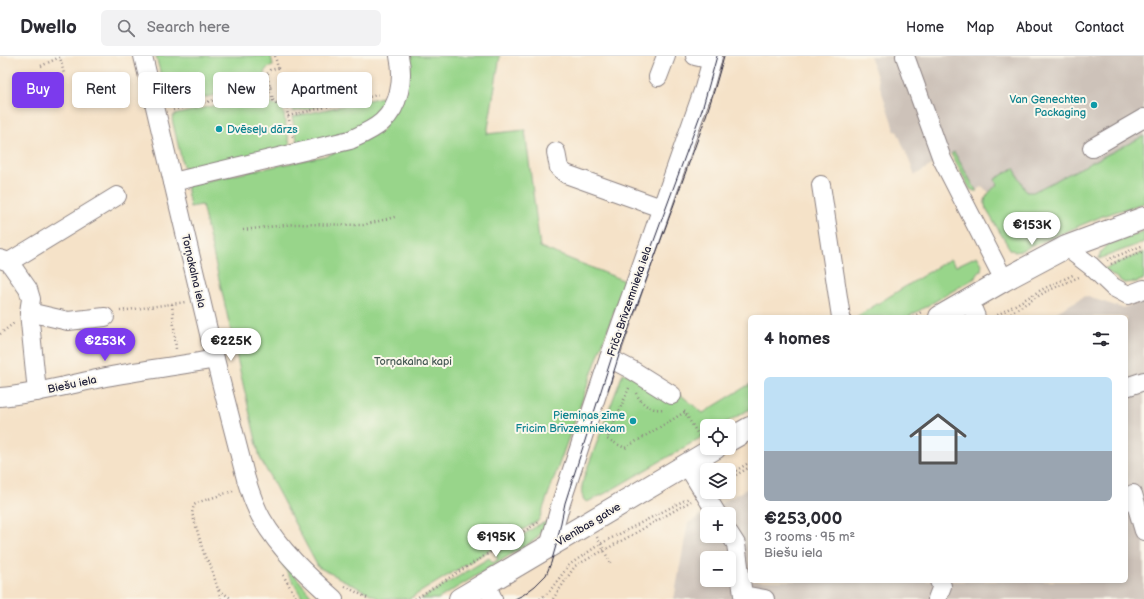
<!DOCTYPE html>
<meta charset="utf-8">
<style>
body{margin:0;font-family:"Balsamiq Sans",sans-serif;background:#f2f2f3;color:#2b2b33;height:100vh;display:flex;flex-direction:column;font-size:15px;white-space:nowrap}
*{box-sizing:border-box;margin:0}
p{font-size:13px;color:#7c7c81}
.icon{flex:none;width:22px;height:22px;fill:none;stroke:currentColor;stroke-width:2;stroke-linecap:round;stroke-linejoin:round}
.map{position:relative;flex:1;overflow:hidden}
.details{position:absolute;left:748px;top:259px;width:380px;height:268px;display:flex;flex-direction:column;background:#fff;border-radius:6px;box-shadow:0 2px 6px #0003}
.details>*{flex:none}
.hud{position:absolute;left:12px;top:16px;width:380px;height:36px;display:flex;gap:8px}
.controls{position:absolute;left:700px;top:363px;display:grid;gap:8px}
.controls a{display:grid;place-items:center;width:36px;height:36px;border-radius:6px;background:#fff;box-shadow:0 2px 6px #0003;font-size:20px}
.price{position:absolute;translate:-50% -34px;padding:0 9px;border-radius:14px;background:#fff;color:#222;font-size:13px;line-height:26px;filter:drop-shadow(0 1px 2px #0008)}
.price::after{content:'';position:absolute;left:50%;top:24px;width:12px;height:9px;margin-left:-6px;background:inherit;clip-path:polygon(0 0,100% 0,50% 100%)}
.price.current{background:#7c3aed;color:#fff}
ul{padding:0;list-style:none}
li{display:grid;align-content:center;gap:8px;height:212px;padding:0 16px}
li+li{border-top:1px solid #e1e1e2}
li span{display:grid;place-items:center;height:124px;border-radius:6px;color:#555}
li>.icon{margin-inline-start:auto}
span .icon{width:72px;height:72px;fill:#fffc;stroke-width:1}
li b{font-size:17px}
h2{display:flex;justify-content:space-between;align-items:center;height:48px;padding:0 16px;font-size:17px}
.tag{padding:0 14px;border-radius:6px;background:#fff;box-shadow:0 2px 6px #0003;font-size:14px;line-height:36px}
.tag.current{background:#7c3aed;color:#fff}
header{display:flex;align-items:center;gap:24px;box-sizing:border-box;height:56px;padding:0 20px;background:#fff;border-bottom:1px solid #e1e1e2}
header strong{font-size:19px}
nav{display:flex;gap:22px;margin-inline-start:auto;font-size:14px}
.search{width:280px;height:36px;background:#f2f2f3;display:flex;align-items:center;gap:10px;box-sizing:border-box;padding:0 14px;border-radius:6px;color:#7c7c81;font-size:15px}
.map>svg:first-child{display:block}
</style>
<header>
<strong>Dwello</strong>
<div class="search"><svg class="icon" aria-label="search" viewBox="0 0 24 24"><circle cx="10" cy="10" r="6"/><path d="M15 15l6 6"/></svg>Search here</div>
<nav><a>Home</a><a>Map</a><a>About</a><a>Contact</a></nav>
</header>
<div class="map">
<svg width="1144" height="543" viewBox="0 0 1144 543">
<rect width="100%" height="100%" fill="#fbf7ec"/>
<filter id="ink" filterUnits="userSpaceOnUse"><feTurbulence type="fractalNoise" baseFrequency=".025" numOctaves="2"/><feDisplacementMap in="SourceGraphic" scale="8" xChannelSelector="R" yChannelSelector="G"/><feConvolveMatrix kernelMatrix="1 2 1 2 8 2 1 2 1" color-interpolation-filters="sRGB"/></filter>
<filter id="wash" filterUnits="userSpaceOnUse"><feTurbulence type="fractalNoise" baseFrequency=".012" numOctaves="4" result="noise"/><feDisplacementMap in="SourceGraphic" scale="16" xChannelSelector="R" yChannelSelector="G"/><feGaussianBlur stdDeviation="0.9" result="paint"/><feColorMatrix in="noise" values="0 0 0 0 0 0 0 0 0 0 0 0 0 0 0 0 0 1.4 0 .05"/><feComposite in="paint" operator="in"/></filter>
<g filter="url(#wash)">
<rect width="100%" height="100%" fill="#f5e2c8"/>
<g fill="#cdc2b9" fill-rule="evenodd">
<path d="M870,0H1144V80L1033,136H1026L1014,112L995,123L997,129L989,136L982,131L976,134L954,96L915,119L897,75L895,76Z"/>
<path d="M1085,240L1122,252L1144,244V543H674L688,467L750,431V525H1126V261H1048ZM707,458H729V480H707ZM707,502H729V524H707Z"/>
</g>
<g fill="#98d58a" stroke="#5d7c62">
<path d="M156,0H271L273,10C263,12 263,18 265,27L173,49L167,43Z"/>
<path d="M407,0H500L487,78L525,74L540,191L625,225L539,464L409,543H380L318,511L260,402L202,149L190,151L187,134V129L324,100L351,92L383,74Z"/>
<path d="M268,37L269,45L272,49H282L291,95L184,114L172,63L174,59Z"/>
<path d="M337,38L338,42H336L339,45L293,56L292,50H294V48L303,46L304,48L306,47L305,45L315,43V45H317V43L326,41V42H328V40Z"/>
<path d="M391,39L388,48L367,69L299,93L292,61Z"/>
<path d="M1144,80V147L1105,159L1020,195L1015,196L1010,193L986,153C982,142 989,136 997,129L995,123L1014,112L1026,136H1033Z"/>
<path d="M954,96L976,134L977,135H974L970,133L951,98Z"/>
<path d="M1144,175V186L1099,203L1101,195L1107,189Z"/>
<path d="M1144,196V223L1137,226L1124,227L1104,213Z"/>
<path d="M977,200L982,208L981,214L975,222L908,261H856L950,203L956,210Z"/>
<path d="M623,317L676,335L703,357L750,328V353L720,370H707V378L606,437L587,446L584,444C580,436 582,430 584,421Z"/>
<path d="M549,465L536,483L523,491L438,543H421L489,502L493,507L498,503L495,498L538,469Z"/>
<path d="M276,496L314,543H303L276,497Z"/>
</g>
</g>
<g filter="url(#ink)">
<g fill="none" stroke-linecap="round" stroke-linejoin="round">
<g stroke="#8c8282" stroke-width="20">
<g id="minor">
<path d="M143,0L215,303L246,423C250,436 255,451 262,463C280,494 307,519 334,543"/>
<path d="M695,0L712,4"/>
<path d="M905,0L942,103L1004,224"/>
<path d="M658,21L666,0"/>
<path d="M1092,92L1144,62"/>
<path d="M556,96L559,112L566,118L661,152"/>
<path d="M173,126L350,84C361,79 373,74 382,66C400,50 404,22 399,0"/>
<path d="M821,129L841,261"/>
<path d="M1066,191L1091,210L1113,231L1128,239L1144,233"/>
<path d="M0,203L9,206L28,233L31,243L29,256L37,336"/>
<path d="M9,206L117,140"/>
<path d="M969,244L976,261"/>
<path d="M29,256L68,265L105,261"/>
<path d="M609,302L632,314L672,339"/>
<path d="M1126,331L1144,325"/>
<path d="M0,341C36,338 71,328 106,321C142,314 179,310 215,303"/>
<path d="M687,409L717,458"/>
<path d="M1133,438L1144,475"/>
<path d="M729,477L736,488L743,539L765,543"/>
<path d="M549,491L561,447L609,302L704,32L713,0"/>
<path d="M486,528L493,543"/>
<path d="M937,543L942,530L939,525"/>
</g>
</g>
<g stroke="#8c8282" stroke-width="24">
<g id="major">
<path d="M940,261L1004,224L1066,191L1144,162"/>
<path d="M729,384L750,372"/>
<path d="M460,543L715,392"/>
</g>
</g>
<g stroke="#8c8282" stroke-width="2.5" stroke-dasharray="1 3" stroke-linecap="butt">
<path d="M275,0L278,12L270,14L267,19L273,44L276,47L285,46L293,81"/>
<path d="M41,10L60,1L64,18"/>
<path d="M173,54L274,30"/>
<path d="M288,60L381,38"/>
<path d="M243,174L294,168L363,169L395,161"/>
<path d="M1107,204L1144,189"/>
<path d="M1111,208L1144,195"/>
<path d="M172,248L176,293"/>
<path d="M120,255L186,246"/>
<path d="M913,261L923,255"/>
<path d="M994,261L1043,233L1075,218"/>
<path d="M1004,261L1045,236L1079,221"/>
<path d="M0,278L14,267"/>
<path d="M629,332L607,383L625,392L685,356"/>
<path d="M636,337C642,349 651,355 664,353"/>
<path d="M684,355L699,380"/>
<path d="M729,419L750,406"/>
<path d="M729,423L750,411"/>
<path d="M597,481L611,508"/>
<path d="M283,519L297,543"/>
<path d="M345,530L369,543"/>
<path d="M219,534L232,543"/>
<path d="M221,543L210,508L205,501L192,457L194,449L199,446L233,435"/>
<path d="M415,543L539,466"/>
<path d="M540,543L549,536L569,509L600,488L689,442"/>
<path d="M553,543L575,510L632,479L691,445"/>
</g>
<use href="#minor" stroke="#fff" stroke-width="18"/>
<use href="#major" stroke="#fff" stroke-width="22"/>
<g stroke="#22223b" stroke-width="1">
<path d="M608,334L620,296L704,66L714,35L724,0"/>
<path d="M515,543L523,539L535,530L546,519L551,507L557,486L565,447L615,291L702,54L717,0"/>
</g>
</g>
</g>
<g fill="#0f9aa8" stroke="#fbf7ec" stroke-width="1.5">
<circle cx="1094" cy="49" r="4"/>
<circle cx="219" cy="73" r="4"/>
<circle cx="633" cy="365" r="4"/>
</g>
<g text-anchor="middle" stroke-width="4" stroke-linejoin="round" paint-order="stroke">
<g font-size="11" fill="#0d838f" stroke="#fbf7ec" text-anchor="end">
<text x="1086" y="47">Van Genechten<tspan x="1086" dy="13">Packaging</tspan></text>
<text x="227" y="77" text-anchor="start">Dvēseļu dārzs</text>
<text x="625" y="363">Piemiņas zīme<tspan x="625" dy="13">Fricim Brīvzemniekam</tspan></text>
</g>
<g font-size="11" fill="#22223b" stroke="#fbf7ec">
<text transform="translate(194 215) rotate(77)" y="4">Torņakalna iela</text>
<text transform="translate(629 245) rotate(-71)" y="4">Friča Brīvzemnieka iela</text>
<text transform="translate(72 328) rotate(-12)" y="4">Biešu iela</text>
<text transform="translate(588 468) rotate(-31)" y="4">Vienības gatve</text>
</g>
<g font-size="11" fill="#455853" stroke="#fbf7ec">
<text x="413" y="309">Torņakalna kapi</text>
</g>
</g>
</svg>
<div class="controls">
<a><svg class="icon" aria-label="locate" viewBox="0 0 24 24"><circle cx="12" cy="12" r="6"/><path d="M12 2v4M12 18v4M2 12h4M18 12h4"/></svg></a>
<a><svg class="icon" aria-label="layers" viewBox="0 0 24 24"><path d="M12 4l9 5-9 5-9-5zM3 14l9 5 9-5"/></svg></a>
<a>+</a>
<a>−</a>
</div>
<b class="price" style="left:1032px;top:190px">€153K</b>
<b class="price current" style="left:105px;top:306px">€253K</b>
<b class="price" style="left:231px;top:306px">€225K</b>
<b class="price" style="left:496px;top:502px">€195K</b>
<div class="hud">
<a class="tag current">Buy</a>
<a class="tag">Rent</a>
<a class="tag">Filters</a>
<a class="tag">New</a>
<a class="tag">Apartment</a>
</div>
<section class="details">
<h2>4 homes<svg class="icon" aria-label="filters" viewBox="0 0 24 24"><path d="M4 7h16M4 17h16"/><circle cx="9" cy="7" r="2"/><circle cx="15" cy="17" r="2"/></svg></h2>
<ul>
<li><span style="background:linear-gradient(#bfe0f5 60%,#9aa5b1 0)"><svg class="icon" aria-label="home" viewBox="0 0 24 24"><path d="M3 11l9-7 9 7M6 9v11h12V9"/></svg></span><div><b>€253,000</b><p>3 rooms · 95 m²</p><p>Biešu iela</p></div></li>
</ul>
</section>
</div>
